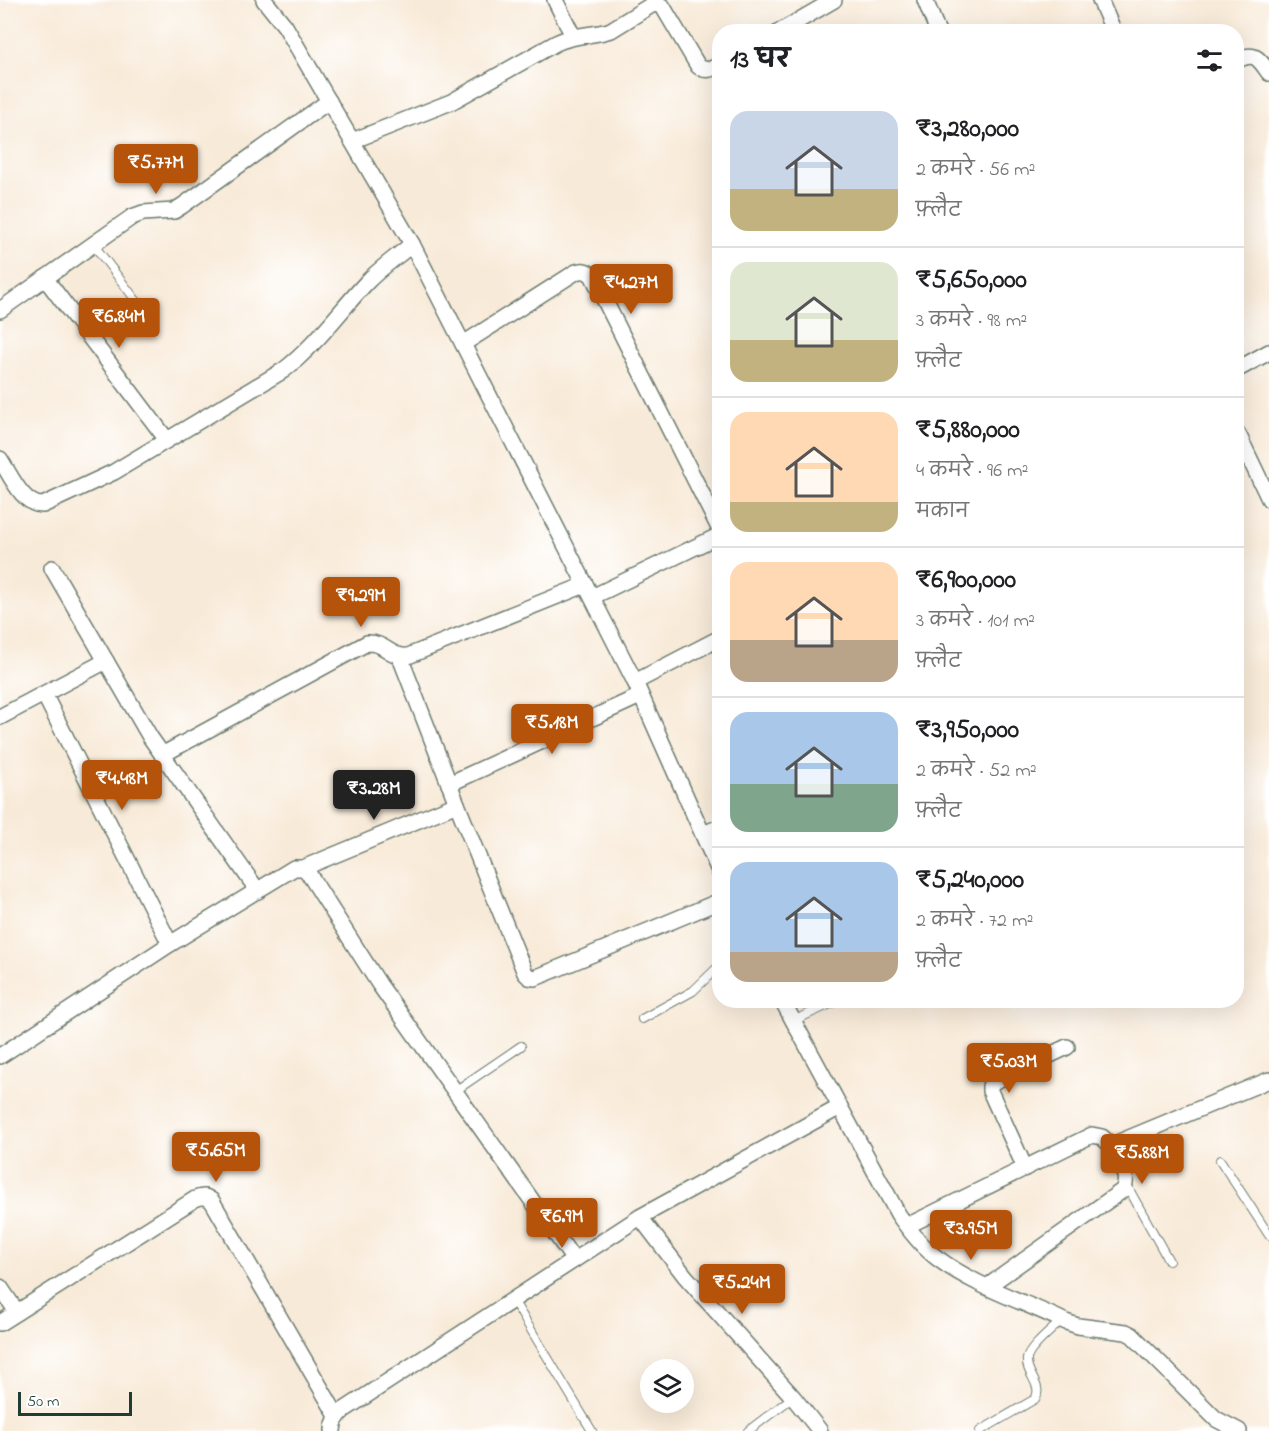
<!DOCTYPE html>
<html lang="hi">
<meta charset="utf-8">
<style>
body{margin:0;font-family:"Indie Flower","Playpen Sans Deva",sans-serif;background:#f6f6f6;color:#202124;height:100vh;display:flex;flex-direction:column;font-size:22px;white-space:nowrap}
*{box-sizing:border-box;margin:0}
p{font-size:20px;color:#757577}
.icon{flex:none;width:33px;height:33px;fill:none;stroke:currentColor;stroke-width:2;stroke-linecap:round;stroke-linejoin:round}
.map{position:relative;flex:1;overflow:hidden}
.details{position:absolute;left:712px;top:24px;width:532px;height:984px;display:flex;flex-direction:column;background:#fff;border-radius:24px;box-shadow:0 6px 24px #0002}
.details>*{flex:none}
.fabs{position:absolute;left:640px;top:1359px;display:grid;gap:12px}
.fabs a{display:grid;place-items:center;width:54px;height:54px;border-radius:50%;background:#fff;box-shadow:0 6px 24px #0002;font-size:30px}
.scale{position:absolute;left:18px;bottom:15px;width:114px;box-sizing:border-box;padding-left:6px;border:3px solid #1f3d34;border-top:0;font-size:16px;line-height:21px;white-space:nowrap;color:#1f3d34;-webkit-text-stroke:4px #fff;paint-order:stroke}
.price{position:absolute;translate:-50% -51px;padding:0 14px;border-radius:6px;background:#b45309;color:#fff;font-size:20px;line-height:39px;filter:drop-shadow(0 2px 3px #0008)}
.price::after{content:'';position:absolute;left:50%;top:36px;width:18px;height:14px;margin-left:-9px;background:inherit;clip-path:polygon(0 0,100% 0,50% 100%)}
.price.current{background:#222;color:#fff}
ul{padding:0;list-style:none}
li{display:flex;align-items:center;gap:18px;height:150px;padding:0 18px}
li+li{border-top:2px solid #e0e0e0}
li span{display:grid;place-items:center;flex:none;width:168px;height:120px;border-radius:18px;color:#555}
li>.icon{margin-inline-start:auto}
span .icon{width:72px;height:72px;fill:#fffc;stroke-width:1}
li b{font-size:26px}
h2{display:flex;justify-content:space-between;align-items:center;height:72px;padding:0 18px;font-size:26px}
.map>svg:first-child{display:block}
</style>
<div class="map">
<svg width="1269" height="1431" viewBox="0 0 1269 1431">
<rect width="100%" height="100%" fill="#fff"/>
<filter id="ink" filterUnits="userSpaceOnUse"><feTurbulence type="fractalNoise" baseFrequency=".0167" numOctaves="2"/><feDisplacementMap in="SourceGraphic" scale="12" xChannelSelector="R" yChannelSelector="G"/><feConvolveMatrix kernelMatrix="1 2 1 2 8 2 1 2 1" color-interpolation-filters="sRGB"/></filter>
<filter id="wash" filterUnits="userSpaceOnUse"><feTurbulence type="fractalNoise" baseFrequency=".008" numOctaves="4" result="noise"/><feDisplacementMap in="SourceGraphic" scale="24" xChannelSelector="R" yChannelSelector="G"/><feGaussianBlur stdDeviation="1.35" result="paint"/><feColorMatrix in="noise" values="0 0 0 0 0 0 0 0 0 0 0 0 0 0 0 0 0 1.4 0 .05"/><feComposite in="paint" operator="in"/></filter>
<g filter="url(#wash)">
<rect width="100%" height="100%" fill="#f8ead8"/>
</g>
<g filter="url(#ink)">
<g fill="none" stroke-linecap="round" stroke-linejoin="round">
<g stroke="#6b7a6d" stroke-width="10">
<g id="service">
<path d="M93,244L151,320"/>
<path d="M642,1019L693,991L720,965"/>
<path d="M793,1021L839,1000"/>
<path d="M455,1091L521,1046"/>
<path d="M1220,1160L1269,1235"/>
<path d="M1126,1184L1169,1261"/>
<path d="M513,1300L592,1431"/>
<path d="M748,1431L793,1397"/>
<path d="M980,1431L1035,1399C1044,1386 1025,1373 1027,1359C1029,1348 1053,1329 1062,1320"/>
</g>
</g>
<g stroke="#6b7a6d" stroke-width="18">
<g id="minor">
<path d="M264,0L285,26L412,244L635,682L720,873"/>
<path d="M555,0L573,36"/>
<path d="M925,0L938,32"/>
<path d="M1100,0L1114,32"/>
<path d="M779,32L834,0"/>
<path d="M1238,60C1255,51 1259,59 1269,73"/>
<path d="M352,141L451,102L556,43C574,34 593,36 611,30L653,4L660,5L663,7L698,66C705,72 712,69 720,65"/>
<path d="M45,278L167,440"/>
<path d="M0,310L132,217L143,213L174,211L182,206L329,101"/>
<path d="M463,344L576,272C582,270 586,270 592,275L720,530"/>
<path d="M1238,369L1269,352"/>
<path d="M1238,434L1269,499"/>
<path d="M0,459C10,474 23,506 43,505L114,472L284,370C316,345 339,312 366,283C380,268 397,257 412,244"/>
<path d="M52,568L150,737L258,891"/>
<path d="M592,597L720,535"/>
<path d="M400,657L457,804L525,973L529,977L535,978L720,901"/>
<path d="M635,682L720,638"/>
<path d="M44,694L170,944"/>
<path d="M0,717L106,661"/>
<path d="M162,755L367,643C385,642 390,658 408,656L585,585"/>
<path d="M449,784L640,696"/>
<path d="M703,834L720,827"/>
<path d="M303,868L457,804"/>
<path d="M782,1000L898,1214C909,1230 921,1246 937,1258C976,1287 1023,1301 1066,1322L1078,1326L1126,1332L1132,1335L1216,1419L1239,1431"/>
<path d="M0,1056L170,944L294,868H303L307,871L379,984L574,1260"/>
<path d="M1025,1168L990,1091V1086L993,1082L1067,1047"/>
<path d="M640,1217L685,1276L793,1397L820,1431"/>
<path d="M907,1226L1092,1135L1102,1137L1114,1148"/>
<path d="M988,1286L1123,1190C1131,1174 1117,1164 1114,1148L1117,1143L1269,1080"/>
<path d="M0,1287L17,1312"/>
<path d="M0,1323L195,1199C202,1196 206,1196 212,1201L337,1416"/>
<path d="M333,1431C333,1422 337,1416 344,1410L640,1217L840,1107"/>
</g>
</g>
<use href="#service" stroke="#fff" stroke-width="8"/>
<use href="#minor" stroke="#fff" stroke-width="15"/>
</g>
</g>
</svg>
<div class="fabs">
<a><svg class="icon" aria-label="layers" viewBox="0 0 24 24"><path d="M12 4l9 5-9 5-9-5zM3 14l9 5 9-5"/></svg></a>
</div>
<div class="scale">50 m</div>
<b class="price" style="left:156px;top:195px">₹5.77M</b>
<b class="price" style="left:631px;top:315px">₹4.27M</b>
<b class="price" style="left:119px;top:349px">₹6.84M</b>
<b class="price" style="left:361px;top:628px">₹9.29M</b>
<b class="price" style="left:552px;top:755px">₹5.18M</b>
<b class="price" style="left:122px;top:811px">₹4.48M</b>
<b class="price current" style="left:374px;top:821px">₹3.28M</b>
<b class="price" style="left:1009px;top:1094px">₹5.03M</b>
<b class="price" style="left:216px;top:1183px">₹5.65M</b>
<b class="price" style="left:1142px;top:1185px">₹5.88M</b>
<b class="price" style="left:562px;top:1249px">₹6.9M</b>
<b class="price" style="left:971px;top:1261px">₹3.95M</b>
<b class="price" style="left:742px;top:1315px">₹5.24M</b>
<section class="details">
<h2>13 घर<svg class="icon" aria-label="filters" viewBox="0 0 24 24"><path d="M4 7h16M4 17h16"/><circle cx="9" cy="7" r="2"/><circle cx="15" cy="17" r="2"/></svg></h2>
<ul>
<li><span style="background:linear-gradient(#c9d6e8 65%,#c2b280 0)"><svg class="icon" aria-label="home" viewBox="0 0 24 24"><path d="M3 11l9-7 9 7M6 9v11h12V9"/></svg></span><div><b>₹3,280,000</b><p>2 कमरे · 56 m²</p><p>फ़्लैट</p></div></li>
<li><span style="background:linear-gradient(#dfe7d0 65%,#c2b280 0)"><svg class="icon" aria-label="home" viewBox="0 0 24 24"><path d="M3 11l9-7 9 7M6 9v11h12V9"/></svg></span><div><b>₹5,650,000</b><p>3 कमरे · 98 m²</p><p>फ़्लैट</p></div></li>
<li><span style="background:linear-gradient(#ffd9b3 75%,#c2b280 0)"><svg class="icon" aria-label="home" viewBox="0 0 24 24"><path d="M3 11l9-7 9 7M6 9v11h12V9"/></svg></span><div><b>₹5,880,000</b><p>4 कमरे · 96 m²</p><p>मकान</p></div></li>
<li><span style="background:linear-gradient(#ffd9b3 65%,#b9a48a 0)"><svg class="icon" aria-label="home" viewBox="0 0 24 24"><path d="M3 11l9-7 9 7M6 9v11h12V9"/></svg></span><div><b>₹6,900,000</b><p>3 कमरे · 101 m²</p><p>फ़्लैट</p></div></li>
<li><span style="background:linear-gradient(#a9c7e8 60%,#7fa58c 0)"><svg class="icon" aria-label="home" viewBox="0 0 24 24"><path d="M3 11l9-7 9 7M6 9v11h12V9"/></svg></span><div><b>₹3,950,000</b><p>2 कमरे · 52 m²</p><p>फ़्लैट</p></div></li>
<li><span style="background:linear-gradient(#a9c7e8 75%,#b9a48a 0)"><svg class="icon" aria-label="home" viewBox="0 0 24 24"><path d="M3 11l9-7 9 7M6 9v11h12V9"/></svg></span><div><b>₹5,240,000</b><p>2 कमरे · 72 m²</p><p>फ़्लैट</p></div></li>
</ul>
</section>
</div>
